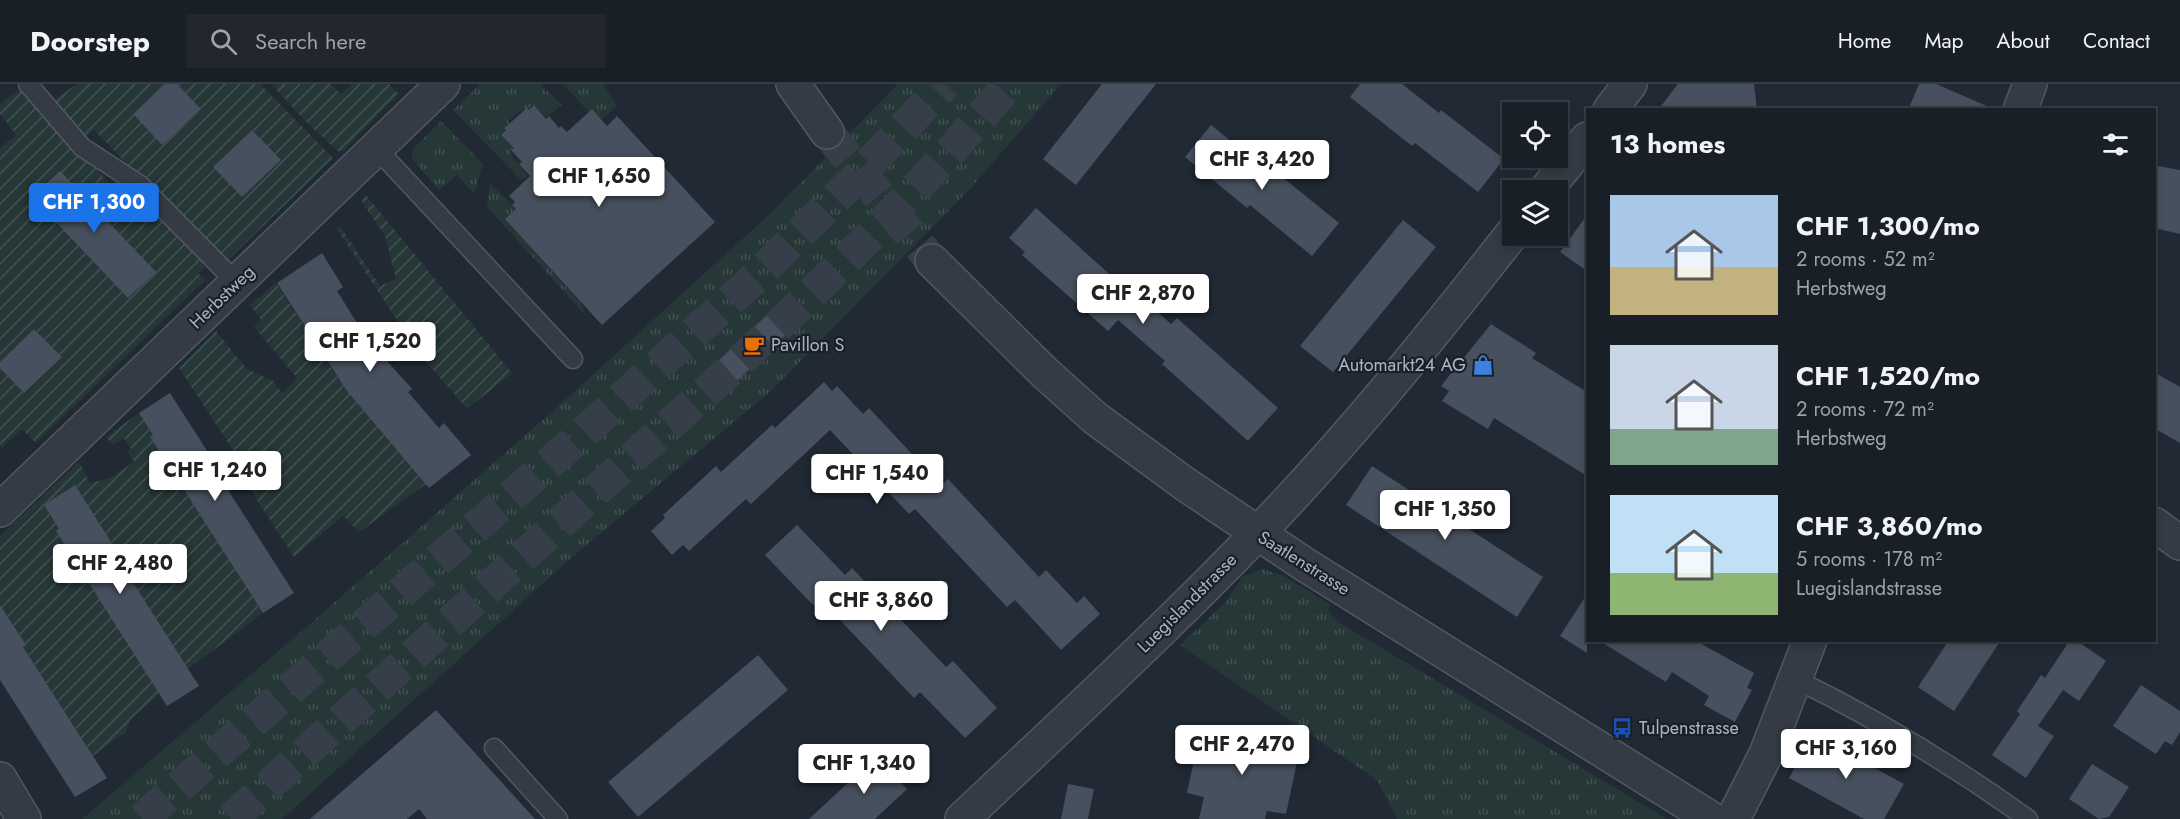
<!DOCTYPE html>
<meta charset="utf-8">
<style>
body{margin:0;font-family:Jost,sans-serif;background:#22272f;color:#f1f3f6;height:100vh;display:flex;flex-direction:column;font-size:22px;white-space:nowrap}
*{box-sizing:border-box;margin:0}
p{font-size:20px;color:#9fa2a7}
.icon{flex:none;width:33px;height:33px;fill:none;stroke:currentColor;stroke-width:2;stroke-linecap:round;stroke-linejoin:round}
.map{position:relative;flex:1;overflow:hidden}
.drawer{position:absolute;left:1586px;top:24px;width:570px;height:534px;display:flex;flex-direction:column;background:#191f27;border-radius:0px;box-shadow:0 3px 9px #0003,0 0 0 2px #373d44}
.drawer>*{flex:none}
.tools{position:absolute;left:1502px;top:18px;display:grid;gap:12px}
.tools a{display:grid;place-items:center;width:66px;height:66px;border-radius:0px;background:#191f27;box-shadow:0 3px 9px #0003,0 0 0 2px #373d44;font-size:30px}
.price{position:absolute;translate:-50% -51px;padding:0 14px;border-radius:6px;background:#fff;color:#222;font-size:20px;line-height:39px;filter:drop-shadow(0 2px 3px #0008)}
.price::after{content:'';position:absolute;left:50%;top:36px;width:18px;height:14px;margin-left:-9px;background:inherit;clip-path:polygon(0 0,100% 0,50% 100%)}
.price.on{background:#1a73e8;color:#fff}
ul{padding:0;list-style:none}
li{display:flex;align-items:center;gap:18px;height:150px;padding:0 24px}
li span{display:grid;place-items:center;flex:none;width:168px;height:120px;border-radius:0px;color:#555}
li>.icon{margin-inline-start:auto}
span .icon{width:72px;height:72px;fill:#fffc;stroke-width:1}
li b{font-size:26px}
h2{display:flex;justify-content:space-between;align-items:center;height:72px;padding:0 24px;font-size:26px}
header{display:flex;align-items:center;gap:36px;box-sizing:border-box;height:84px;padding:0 30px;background:#191f27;border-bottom:2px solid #373d44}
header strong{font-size:28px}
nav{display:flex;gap:33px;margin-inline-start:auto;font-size:21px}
.search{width:420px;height:54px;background:#22272f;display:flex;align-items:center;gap:15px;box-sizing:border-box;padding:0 21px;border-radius:0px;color:#9fa2a7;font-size:22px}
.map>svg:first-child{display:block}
</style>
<header>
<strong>Doorstep</strong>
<div class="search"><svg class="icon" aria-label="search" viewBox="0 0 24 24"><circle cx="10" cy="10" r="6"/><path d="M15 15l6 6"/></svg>Search here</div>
<nav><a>Home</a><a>Map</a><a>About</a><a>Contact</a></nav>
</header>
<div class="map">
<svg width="2180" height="735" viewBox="0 0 2180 735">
<defs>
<pattern id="grass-tufts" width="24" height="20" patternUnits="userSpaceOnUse" patternTransform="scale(1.5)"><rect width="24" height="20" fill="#263737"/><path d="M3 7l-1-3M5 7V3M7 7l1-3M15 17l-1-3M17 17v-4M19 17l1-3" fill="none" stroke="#435252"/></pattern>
<pattern id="garden-furrows" width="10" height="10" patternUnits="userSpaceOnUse" patternTransform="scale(1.5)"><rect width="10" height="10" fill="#263737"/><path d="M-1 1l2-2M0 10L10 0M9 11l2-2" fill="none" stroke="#435252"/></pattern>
</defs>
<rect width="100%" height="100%" fill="#212934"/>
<g fill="url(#grass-tufts)">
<path d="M480,0H540L562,21L546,33L534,21L522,28L520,26L508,37L509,40L501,51L514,64L511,66V71L528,92L521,96L453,26Z"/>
<path d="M563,0H603L617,22L598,38Z"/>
<path d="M898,0H1061L971,104L772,306L570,475L282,735H82L310,540L554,326L772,128Z"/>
<path d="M441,37L483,80L474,110L457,91L439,106L412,75V66Z"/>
<path d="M490,99L516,125L505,135L579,217L586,232L487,123Z"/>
<path d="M1262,485L1282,491L1330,520L1328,527L1340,539L1667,735H1397L1377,696L1180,561L1225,519L1243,492Z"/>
</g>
<g fill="url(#garden-furrows)" fill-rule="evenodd">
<path d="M77,0H165L133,30L162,61L201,25L177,0H260L333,74L227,177H220L94,46L82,56L50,19ZM252,46L280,76L242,113L213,83Z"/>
<path d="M271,0H331L341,10L352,0H389L399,10L343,67L339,68L308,40Z"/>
<path d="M22,3L118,109L134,104L210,178L198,190L206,195L36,359L22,345L2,364L0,362V284L25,309L62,273L34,245L0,278V64L16,51L0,30V20Z"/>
<path d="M365,110L512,289L467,325L419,270L337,145L340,142L380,202L396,195L385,152L362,118Z"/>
<path d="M276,199L336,291L358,320L426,400L359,448L343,432L294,473L256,415L242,380L179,284L216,247L246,284L273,297L282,309L297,294L254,243L261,236L250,221Z"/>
<path d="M139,329L182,396L179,398L263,529L188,585L115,470L117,469L44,421L160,610L131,635L126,648L93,672L23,563L26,561L0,521V452L79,378L90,399L110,394L134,378L128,368L131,365L124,354L112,361L106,353Z"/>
</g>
<g fill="#47505e">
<path d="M165,0H177L201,25L162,61L133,30Z"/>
<path d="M1102,0H1156L1076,101L1043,75Z"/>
<path d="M1360,0H1402L1439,29L1441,26L1504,75L1478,108L1415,59L1412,62L1350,13Z"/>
<path d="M1678,0H1754L1757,26H1658Z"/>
<path d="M1919,0H1936L1996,26H1908Z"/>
<path d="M534,21L546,35L549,32L559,44L561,42L567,48L592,25L607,42L617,32L715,138L602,241L505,135L516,125L512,121L515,118L509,112L530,92L519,80L522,78L511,66L514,64L501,51L506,46L504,44L509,40L527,24L529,26Z"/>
<path d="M1211,41L1274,92L1276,88L1339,139L1312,172L1250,121L1247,124L1185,73Z"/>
<path d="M252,46L281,76L242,113L213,83Z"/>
<path d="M2158,82L2180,86V150L2154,144V100Z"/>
<path d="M60,87L156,188L128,214L32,113Z"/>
<path d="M1036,124L1127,206L1130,203L1171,240L1177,234L1278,324L1248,357L1162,280L1165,277L1118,236L1108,247L1022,171L1025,168L1009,154Z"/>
<path d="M1587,131V187L1560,168Z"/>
<path d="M1403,136L1436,163L1333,288L1300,262Z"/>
<path d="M322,169L343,203L337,207L362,247L366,245L387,277L412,305L408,308L439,344L444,339L471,371L429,404L347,307L277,199Z"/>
<path d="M787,212L806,232L737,297L719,276Z"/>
<path d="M1491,240L1536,269L1532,274L1587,308V392L1494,334L1488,345L1442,317L1449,307L1441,302Z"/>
<path d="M34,245L62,273L24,309L0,284V278Z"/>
<path d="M2154,288L2180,303V359L2154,344Z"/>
<path d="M824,298L832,307L837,302L863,330L869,324L941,401L948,395L1039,493L1046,486L1077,519L1084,512L1100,530L1061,566L1015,516L1007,523L915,425L909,430L830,346L751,420L746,415L689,467L683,461L672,471L651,447L665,434L663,431L716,382L721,388L772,341L775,344Z"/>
<path d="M170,309L213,376L210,378L294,509L263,529L150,353L153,351L139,329Z"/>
<path d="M1372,382L1543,493L1517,533L1346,421Z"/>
<path d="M75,401L118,469L115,470L199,602L167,622L56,447L59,445L44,421Z"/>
<path d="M797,441L845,491L852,484L946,583L953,577L997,624L965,654L920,608L914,614L820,515L813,521L765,471Z"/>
<path d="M1587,510V569L1560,552Z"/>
<path d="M0,521L26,561L23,563L107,694L75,713L0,596Z"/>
<path d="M1598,556H1694L1754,589L1747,604L1752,606L1735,638L1704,621L1709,612L1672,588L1666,598Z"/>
<path d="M1949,556H2001L1954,627L1918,603Z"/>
<path d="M2070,556H2076L2106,577L2079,617L2063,606L2038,642L2054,652L2026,694L1992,671L2020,630L2017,627L2041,591L2045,594Z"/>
<path d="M758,571L788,606L638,733L608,698Z"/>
<path d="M2141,601L2180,627V648L2172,661L2165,657L2156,670L2113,642Z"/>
<path d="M436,626L535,735H427L419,725L407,735H310Z"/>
<path d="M1201,643L1300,664L1286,730L1267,727L1265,735H1199L1204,713L1187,709Z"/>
<path d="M1813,650L1904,700L1884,735H1864L1789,694Z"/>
<path d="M877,672L907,705L875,735H809Z"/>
<path d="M2092,680L2129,703L2109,733L2099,735L2069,715Z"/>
<path d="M1068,700L1094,705L1088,735H1061Z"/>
</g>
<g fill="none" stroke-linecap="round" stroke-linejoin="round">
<path stroke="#363e49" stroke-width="33" stroke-dasharray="33 16" stroke-linecap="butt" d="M827,48L932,177"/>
<g stroke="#363e49" stroke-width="33" stroke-dasharray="33 16" stroke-linecap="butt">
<path d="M142,735L571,360L757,192L851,99L945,0"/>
<path d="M231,735L738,279C833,191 926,99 1009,0"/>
</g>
<g stroke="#525863" stroke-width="21">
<g id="service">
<path d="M28,0L82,63L140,101L237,199"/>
<path d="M376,64L573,275"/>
<path d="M1795,595C1877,635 1954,682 2028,735"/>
<path d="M494,664L558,735"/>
</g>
</g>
<g stroke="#525863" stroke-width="36">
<g id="minor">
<path d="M793,0L827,48"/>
<path d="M1610,26L1630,0"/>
<path d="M2020,26L2030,0"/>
<path d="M1546,106L1587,55"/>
<path d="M932,177L1044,288L1095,334L1185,400L1304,480L1712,735"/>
<path d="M0,426L443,0"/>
<path d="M2154,440L2180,459"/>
<path d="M0,695L24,735"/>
<path d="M962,735C1061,642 1161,549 1256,451C1348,356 1431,253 1512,150"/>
<path d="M1733,735L1766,670L1810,556"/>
</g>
</g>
<use href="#service" stroke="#343b45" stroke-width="18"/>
<use href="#minor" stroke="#343b45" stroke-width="33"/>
</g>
<defs>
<g id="cafe-bare" transform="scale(1.62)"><path d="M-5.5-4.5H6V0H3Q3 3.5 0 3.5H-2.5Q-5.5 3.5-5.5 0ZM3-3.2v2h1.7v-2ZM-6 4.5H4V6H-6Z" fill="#e8710a" stroke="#1a2029" stroke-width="2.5" paint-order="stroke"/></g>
<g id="shop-bare" transform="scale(1.62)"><path d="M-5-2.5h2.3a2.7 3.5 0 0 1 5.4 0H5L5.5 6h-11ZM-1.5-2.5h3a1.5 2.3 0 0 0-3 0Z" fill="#3f7fe0" stroke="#1a2029" stroke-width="2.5" paint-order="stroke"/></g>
<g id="bus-bare" transform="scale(1.62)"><path d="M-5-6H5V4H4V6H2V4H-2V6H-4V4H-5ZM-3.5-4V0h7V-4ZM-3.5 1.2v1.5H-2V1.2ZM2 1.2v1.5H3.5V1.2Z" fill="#1a4fb4" stroke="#1a2029" stroke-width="2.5" paint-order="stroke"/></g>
</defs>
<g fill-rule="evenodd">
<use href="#cafe-bare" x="754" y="261"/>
<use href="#shop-bare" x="1483" y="281"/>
<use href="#bus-bare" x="1622" y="644"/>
</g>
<g text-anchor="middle" stroke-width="4.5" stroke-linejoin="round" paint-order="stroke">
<g font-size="18" fill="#aeb5c2" stroke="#1a2029">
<text transform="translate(222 213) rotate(-44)" y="6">Herbstweg</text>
<text transform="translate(1304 479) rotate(32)" y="6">Saatlenstrasse</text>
<text transform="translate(1187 519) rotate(-45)" y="6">Luegislandstrasse</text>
</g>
<g font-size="18" fill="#aeb5c2" stroke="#1a2029" text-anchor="start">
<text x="771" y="267">Pavillon S</text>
<text x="1466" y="287" text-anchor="end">Automarkt24 AG</text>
<text x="1639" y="650">Tulpenstrasse</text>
</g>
</g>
</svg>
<div class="tools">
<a><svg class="icon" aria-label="locate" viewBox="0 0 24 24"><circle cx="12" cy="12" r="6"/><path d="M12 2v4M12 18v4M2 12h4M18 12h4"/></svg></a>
<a><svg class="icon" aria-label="layers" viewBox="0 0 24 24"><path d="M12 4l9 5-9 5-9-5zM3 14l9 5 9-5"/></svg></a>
</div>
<b class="price" style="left:1262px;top:107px">CHF 3,420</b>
<b class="price" style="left:599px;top:124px">CHF 1,650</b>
<b class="price on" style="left:94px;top:150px">CHF 1,300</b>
<b class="price" style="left:1143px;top:241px">CHF 2,870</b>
<b class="price" style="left:370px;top:289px">CHF 1,520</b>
<b class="price" style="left:215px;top:418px">CHF 1,240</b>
<b class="price" style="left:877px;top:421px">CHF 1,540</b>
<b class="price" style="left:1445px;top:457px">CHF 1,350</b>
<b class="price" style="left:120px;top:511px">CHF 2,480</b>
<b class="price" style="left:881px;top:548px">CHF 3,860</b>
<b class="price" style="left:1242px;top:692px">CHF 2,470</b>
<b class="price" style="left:1846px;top:696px">CHF 3,160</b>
<b class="price" style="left:864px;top:711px">CHF 1,340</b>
<section class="drawer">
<h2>13 homes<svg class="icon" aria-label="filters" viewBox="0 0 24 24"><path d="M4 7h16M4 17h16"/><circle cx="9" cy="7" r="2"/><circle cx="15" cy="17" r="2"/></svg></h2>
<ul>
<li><span style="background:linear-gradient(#a9c7e8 60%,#c2b280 0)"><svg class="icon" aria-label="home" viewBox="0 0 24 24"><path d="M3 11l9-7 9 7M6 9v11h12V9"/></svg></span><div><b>CHF 1,300/mo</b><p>2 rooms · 52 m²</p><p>Herbstweg</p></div></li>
<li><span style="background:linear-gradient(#c9d6e8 70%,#7fa58c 0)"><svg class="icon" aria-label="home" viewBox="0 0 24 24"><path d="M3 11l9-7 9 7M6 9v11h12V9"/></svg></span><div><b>CHF 1,520/mo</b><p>2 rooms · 72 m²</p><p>Herbstweg</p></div></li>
<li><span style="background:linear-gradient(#bfe0f5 65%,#8fb573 0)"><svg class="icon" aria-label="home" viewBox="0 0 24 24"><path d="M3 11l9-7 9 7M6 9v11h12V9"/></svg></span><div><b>CHF 3,860/mo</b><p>5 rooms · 178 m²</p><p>Luegislandstrasse</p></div></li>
</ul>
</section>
</div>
